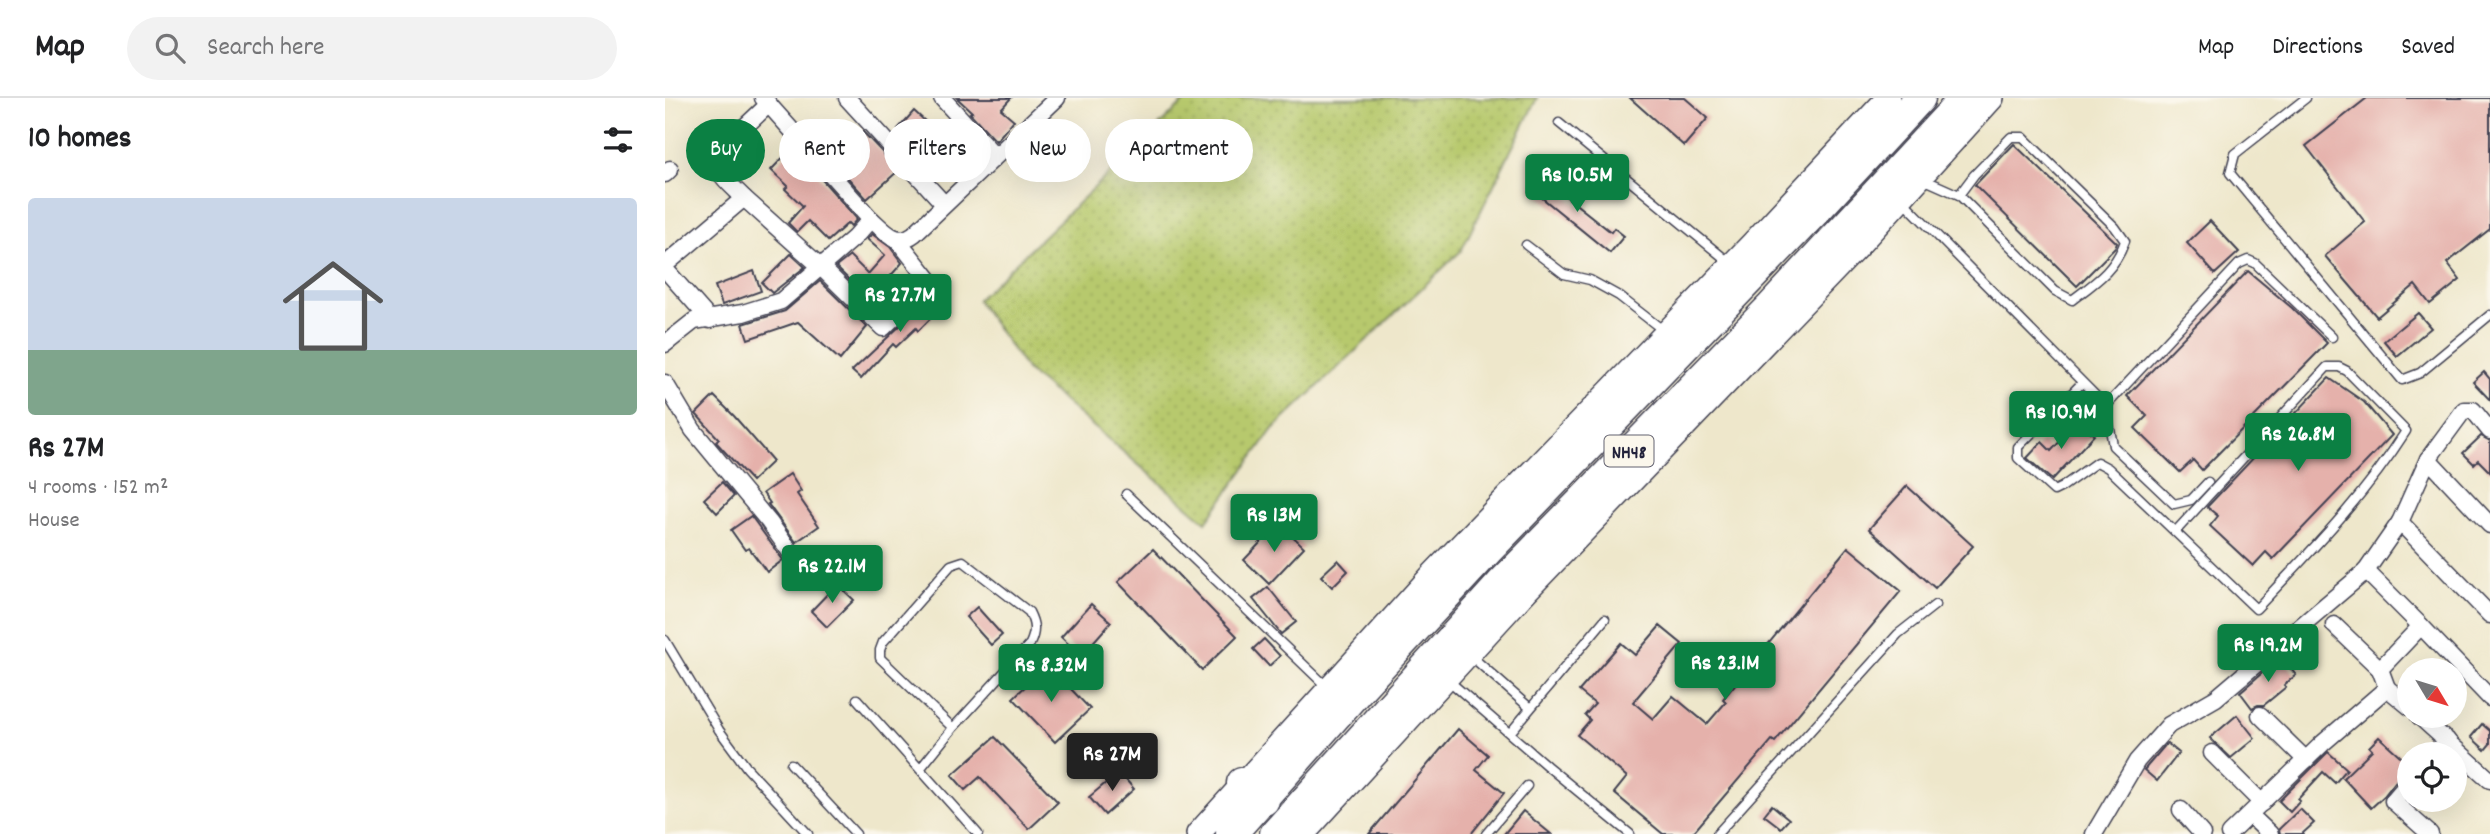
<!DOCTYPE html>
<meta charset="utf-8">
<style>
body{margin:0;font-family:Dekko,sans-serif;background:#f2f2f2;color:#202124;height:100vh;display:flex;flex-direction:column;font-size:26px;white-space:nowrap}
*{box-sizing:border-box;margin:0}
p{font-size:23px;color:#757577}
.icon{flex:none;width:38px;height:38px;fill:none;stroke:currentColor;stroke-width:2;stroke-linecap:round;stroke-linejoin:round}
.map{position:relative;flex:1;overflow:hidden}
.side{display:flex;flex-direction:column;background:#fff;width:665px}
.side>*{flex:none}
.top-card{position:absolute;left:21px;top:21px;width:665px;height:63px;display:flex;gap:14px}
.needle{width:46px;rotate:128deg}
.fabs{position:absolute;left:1732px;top:560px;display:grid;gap:14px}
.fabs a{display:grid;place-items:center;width:70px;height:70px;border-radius:50%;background:#fff;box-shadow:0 7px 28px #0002;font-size:35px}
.price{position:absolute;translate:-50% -60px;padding:0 16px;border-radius:7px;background:#0b8043;color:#fff;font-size:23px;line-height:46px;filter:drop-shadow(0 2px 4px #0008)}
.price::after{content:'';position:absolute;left:50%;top:42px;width:21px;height:16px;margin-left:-10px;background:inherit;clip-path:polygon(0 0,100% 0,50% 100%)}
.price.on{background:#222;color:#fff}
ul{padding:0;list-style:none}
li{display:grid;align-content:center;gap:14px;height:371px;padding:0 28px}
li+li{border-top:2px solid #e0e0e0}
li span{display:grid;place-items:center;height:217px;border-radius:7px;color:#555}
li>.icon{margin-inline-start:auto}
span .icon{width:126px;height:126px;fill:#fffc;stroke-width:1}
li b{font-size:30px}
h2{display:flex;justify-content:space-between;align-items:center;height:84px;padding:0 28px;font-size:30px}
.tag{padding:0 24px;border-radius:32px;background:#fff;box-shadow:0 7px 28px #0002;font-size:24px;line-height:63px}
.tag.on{background:#0b8043;color:#fff}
header{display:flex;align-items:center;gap:42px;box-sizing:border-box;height:98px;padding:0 35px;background:#fff;border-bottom:2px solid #e0e0e0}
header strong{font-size:33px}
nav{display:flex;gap:38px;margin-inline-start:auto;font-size:24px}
.search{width:490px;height:63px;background:#f2f2f2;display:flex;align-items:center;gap:18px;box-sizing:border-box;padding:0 24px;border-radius:38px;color:#757577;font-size:26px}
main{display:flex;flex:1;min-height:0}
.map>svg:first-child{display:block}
</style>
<header>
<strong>Map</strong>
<div class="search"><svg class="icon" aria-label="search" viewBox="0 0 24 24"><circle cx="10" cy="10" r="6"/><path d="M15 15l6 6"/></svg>Search here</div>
<nav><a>Map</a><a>Directions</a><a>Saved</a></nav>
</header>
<main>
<section class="side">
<h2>10 homes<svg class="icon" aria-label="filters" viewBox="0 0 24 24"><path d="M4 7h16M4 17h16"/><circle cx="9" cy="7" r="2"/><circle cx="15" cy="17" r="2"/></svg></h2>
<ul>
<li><span style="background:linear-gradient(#c9d6e8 70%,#7fa58c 0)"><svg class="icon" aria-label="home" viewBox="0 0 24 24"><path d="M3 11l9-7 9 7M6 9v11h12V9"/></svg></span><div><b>Rs 27M</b><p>4 rooms · 152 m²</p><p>House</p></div></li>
</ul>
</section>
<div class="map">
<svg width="1825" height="736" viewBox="0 0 1825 736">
<defs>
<pattern id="grass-dots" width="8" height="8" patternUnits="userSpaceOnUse" patternTransform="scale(1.75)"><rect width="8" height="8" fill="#b7c96d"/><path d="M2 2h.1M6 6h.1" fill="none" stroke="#9dac5f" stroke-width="1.8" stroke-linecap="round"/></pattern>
</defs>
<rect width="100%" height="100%" fill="#fbf7ec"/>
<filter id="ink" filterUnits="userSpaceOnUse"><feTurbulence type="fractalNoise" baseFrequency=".0143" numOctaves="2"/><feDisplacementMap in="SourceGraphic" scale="14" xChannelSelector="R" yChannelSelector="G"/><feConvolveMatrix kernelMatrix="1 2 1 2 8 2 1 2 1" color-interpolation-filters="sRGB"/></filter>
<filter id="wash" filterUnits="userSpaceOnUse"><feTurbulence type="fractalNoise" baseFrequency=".00686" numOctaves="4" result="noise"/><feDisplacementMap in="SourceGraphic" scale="28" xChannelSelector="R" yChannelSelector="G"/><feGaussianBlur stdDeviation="1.57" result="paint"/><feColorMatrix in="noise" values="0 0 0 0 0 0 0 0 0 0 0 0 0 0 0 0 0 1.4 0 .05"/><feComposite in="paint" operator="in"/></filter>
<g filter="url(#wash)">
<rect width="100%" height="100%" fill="#eee7cb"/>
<path fill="url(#grass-dots)" stroke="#6c7654" stroke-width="2" d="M523,0H872L796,153L608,331L541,424L362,272L312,202Z"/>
<g id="blocks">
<g fill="#e5b1ab">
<path d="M292,0H346L336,11L349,22L331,43L305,15L307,14Z"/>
<path d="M965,0H1020L1043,20L1019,48Z"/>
<path d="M1702,0H1825V131L1782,165L1795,182L1765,206L1750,187L1712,219L1660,158L1700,124L1641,48Z"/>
<path d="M249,13L261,24L254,32L268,44L256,58L247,50L250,46L233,31Z"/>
<path d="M384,22L397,34L382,48L370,36Z"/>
<path d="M198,34L234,72L202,101L167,62Z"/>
<path d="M1349,46L1452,145L1450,150L1412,188L1310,87Z"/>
<path d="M128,49L192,121L186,128L183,125L163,143L143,123L132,134L123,125L138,108L120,91L123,88L106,72Z"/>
<path d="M883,77L891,84L888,88L946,134L949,130L959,138L945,155L865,90L874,79L879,83Z"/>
<path d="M1545,123L1574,154L1550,176L1522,145Z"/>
<path d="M207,136L225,149L237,165L222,182L238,196L217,214L171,169L185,158L203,176L220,157L202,141Z"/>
<path d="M126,156L140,169L107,195L97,185Z"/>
<path d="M89,173L96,193L57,207L50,188Z"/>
<path d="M1583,173L1627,210L1662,245L1537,372L1528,362L1515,374L1470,330L1482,318L1462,298Z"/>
<path d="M155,183L202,229L175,262L133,224L83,241L78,226L120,213Z"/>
<path d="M270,195L278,201L264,218L266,220L253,233L251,230L231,249L228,246L196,281L187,273Z"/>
<path d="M1753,215L1766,230L1732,258L1719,243Z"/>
<path d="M1819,274L1825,281V302L1808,284Z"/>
<path d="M1664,280L1699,304L1727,337L1608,461L1601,454L1588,468L1545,428L1553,418L1542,409Z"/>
<path d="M49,298L69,318L108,363L87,383L61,355L51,344L54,341L31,316Z"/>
<path d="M1414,323L1429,337L1387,382L1362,360L1377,344L1386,353Z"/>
<path d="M1816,338L1825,343V374L1813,362L1809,366L1798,355Z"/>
<path d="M125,376L136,393L132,396L154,428L131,444L103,406L105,405L98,395Z"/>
<path d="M57,384L69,398L52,415L39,401Z"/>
<path d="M1242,388L1308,448L1270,490L1204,431Z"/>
<path d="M86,418L118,462L102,474L84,450L80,452L66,432Z"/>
<path d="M614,425L639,449L604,486L579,462Z"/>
<path d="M1183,449L1236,493L1110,644L1107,642L1027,736H998L949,695L962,679L912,637L925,622L920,617L930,606L914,593L956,545L970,557L995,528L1017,546L968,604L988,621L1008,598L1042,626L1061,604L1058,601Z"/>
<path d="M488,451L572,538L537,572L453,484Z"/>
<path d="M673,462L683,473L667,489L656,478Z"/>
<path d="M172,486L189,502L162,529L146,513Z"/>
<path d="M603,489L631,524L616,536L588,501Z"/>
<path d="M426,506L446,524L416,558L396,539Z"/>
<path d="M312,509L337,537L326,547L301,519Z"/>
<path d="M599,541L615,558L604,568L588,551Z"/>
<path d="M1616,559L1631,577L1619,587L1621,589L1599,607H1593L1587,610L1575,594Z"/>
<path d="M383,567L425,611L390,644L348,600Z"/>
<path d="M1572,617L1590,640L1566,660L1545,640Z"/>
<path d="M1817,626L1825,633V646L1820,652L1806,639Z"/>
<path d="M793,631L823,657L811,672L839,695L806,736H704Z"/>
<path d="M330,639L393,704L364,731L315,679L300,692L287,677Z"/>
<path d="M1714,639L1744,666L1719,698L1706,710L1678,680L1707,652L1704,649Z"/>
<path d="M1502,645L1514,655L1492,683L1479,672Z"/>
<path d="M1663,654L1682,671L1670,685L1658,674L1633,701L1635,703L1625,714L1614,703Z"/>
<path d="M454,674L469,691L440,717L424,699Z"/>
<path d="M1107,707L1124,721L1116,730L1099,717Z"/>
<path d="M1635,711L1649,725L1637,736H1615L1614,731Z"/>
<path d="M858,713L886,736H839Z"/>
</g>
</g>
</g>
<g filter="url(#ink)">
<use href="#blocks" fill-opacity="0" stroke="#414051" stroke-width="2"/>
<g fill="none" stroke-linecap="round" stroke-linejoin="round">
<g stroke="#414051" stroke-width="11">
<g id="lane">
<path d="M1641,0L1570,56L1565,75L1737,282L1755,275L1825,217"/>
<path d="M894,25L1065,165"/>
<path d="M1258,81L1294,97L1390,193L1407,202C1431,184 1450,172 1460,143L1450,129L1358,39H1346L1309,77L1294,97"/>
<path d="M1238,103L1441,308L1448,348L1509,406L1526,402L1543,384"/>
<path d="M861,147L899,176L925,182L954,198L999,233"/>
<path d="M1417,285L1353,349V360L1389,393L1397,389L1432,364L1443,370L1591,511C1645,454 1699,399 1741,333L1682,273L1674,269H1662L1510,434"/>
<path d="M1441,308L1574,166L1583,162L1590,165L1667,239"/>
<path d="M461,396L663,590"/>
<path d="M0,542L54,632L82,670L143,736"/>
<path d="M806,558L865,610"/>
<path d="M783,582L882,668L965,736"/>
<path d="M192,601L313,736"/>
<path d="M845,635L940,521"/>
<path d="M126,666L191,736"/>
<path d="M255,671L288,630L365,546C371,533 370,526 364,514L298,463L286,467L218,544L215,552V560L288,630"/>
<path d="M821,736L862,688"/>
<path d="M1052,736L1233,536L1270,507"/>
</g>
</g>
<g stroke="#414051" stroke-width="19">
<g id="street">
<path d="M98,0L205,120C218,131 231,150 249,136L392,0"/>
<path d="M182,0L279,106"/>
<path d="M277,0L330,58"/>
<path d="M0,76L5,71"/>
<path d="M79,100C66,86 44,73 55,52L104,6"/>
<path d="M0,167L79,100L156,169L218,230L266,184L232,141"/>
<path d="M0,171L45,222"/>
<path d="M0,246L29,223L78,215L116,203L189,140L206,121"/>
<path d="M0,285L28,332L104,424L139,473"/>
<path d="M1763,361L1799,312H1808L1825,333"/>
<path d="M1825,427L1763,361L1735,424L1825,517"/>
<path d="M1701,473L1756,528"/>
<path d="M1669,527L1715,571"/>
<path d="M1722,590L1715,571L1756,528L1825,600"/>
<path d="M1595,617L1641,662"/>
<path d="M1754,618L1825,682"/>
<path d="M1547,655L1597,705"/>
<path d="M1769,656L1782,642"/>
<path d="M1745,683L1728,703L1765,736"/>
<path d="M1516,712L1537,736"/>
<path d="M1585,717L1605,736"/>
<path d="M1429,736L1472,663L1504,627L1551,600L1701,473L1735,424"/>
<path d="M1564,736L1658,645L1722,590L1745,609"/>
</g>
</g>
<g stroke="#414051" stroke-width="26">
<g id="secondary">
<path d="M533,736L769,475L1087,146L1223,0"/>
<path d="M638,736L862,492L1189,152L1327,0"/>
</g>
</g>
<g stroke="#414051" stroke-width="33">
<g id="highway">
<path d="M577,685L599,702"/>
<path d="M566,736L697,588L823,452L1154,109L1255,0"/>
<path d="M610,736L836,486L1106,209L1300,0"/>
</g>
</g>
<use href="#lane" stroke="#fff" stroke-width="8"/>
<use href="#street" stroke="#fff" stroke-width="16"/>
<use href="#secondary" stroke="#fff" stroke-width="23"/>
<use href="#highway" stroke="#fff" stroke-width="30"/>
</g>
</g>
<g text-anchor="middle" stroke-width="7" stroke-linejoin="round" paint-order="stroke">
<rect fill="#fbf7ec" stroke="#636270" stroke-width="2" x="939.5" y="337.5" width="49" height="31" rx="5"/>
<g font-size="19" font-weight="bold" fill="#22223b">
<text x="964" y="360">NH48</text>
</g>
</g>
</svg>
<div class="fabs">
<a><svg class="needle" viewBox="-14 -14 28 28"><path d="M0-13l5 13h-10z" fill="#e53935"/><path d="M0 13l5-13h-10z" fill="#757577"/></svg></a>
<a><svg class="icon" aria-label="locate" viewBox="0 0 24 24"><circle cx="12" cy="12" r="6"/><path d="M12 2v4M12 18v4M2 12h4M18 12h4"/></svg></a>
</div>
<b class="price" style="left:912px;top:116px">Rs 10.5M</b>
<b class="price" style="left:235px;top:236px">Rs 27.7M</b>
<b class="price" style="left:1396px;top:353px">Rs 10.9M</b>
<b class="price" style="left:1633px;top:375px">Rs 26.8M</b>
<b class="price" style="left:609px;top:456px">Rs 13M</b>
<b class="price" style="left:167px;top:507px">Rs 22.1M</b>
<b class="price" style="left:1603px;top:586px">Rs 19.2M</b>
<b class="price" style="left:1060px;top:604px">Rs 23.1M</b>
<b class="price" style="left:386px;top:606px">Rs 8.32M</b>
<b class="price on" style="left:447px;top:695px">Rs 27M</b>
<div class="top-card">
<a class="tag on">Buy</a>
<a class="tag">Rent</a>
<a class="tag">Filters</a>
<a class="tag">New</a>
<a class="tag">Apartment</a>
</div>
</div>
</main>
